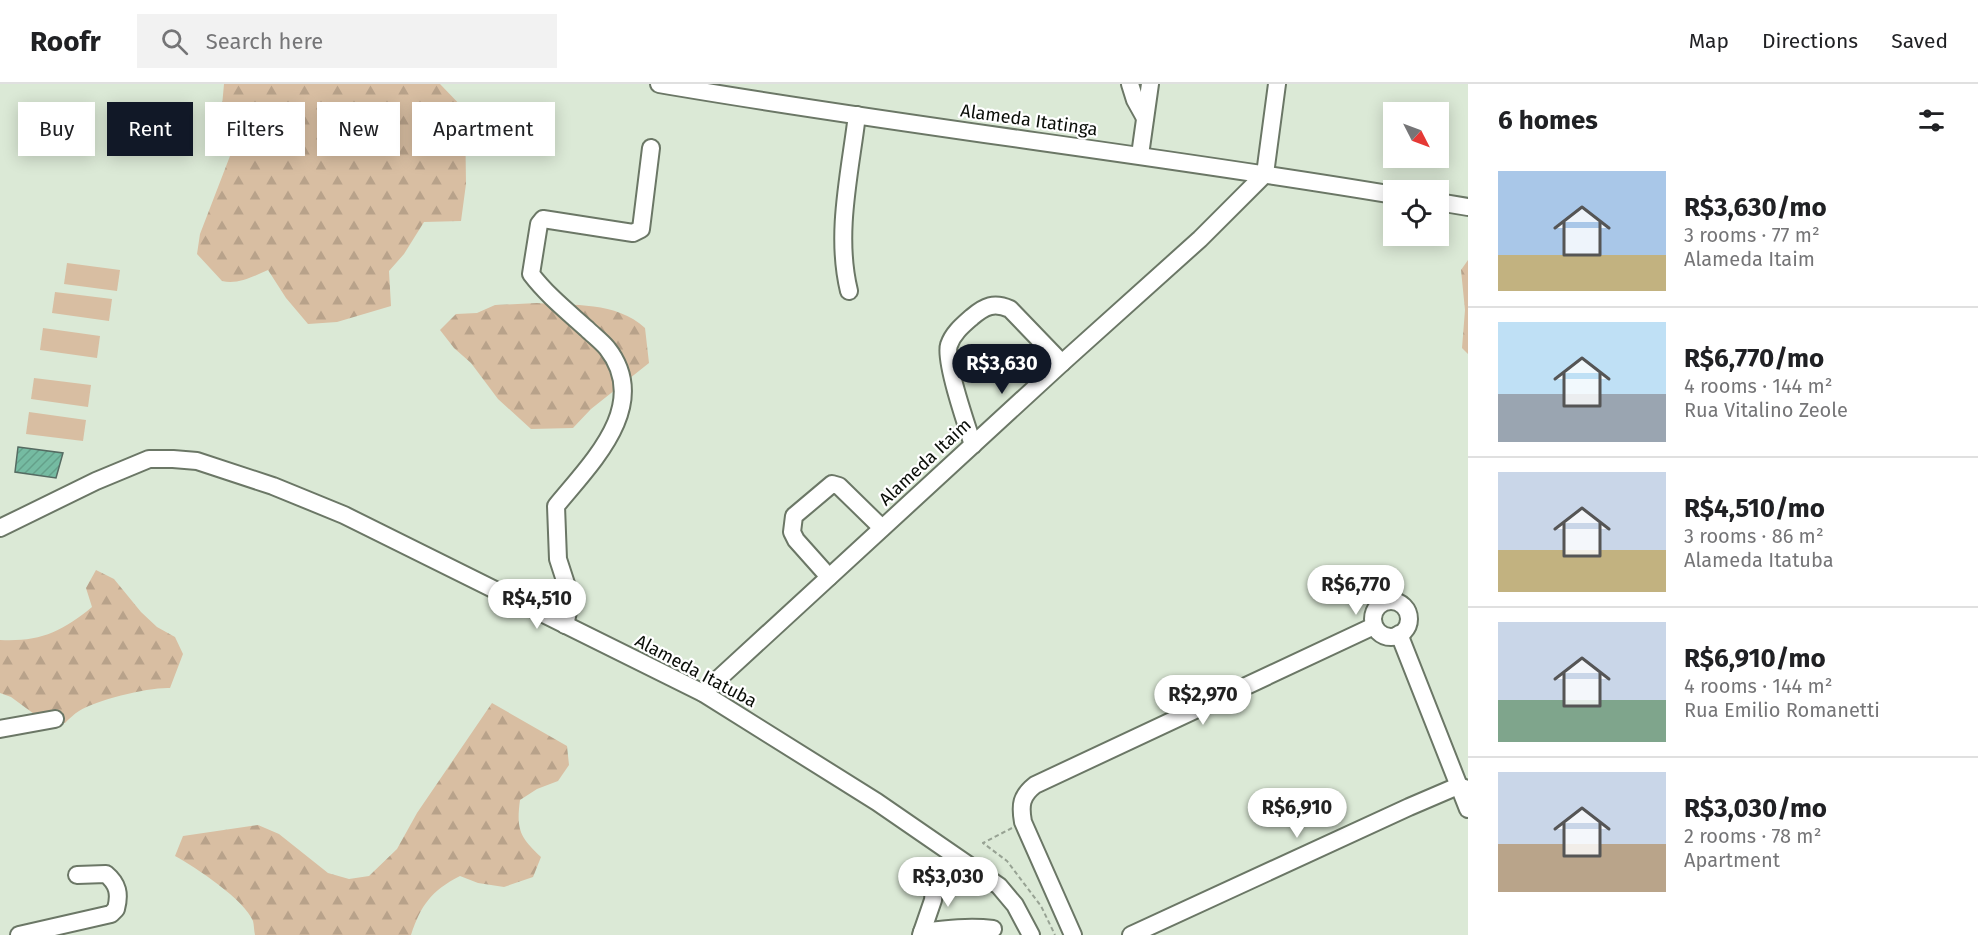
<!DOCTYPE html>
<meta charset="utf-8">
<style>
body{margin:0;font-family:"Fira Sans",sans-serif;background:#f2f2f2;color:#202124;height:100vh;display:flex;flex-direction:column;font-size:22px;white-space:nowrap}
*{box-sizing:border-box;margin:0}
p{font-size:20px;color:#757577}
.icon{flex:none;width:33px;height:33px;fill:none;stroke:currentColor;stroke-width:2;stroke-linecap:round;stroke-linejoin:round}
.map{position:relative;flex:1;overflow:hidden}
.drawer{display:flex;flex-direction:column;background:#fff;width:510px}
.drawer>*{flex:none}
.guide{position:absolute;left:18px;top:18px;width:570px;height:54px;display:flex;gap:12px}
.needle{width:39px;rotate:132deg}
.buttons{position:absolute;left:1383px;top:18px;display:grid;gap:12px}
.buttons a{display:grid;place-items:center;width:66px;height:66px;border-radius:0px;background:#fff;box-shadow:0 3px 15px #0003;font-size:30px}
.price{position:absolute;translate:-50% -51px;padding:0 14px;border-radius:21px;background:#fff;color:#222;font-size:20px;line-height:39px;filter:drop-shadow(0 2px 3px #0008)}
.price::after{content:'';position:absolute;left:50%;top:36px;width:18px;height:14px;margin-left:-9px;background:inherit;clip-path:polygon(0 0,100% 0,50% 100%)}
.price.active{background:#111827;color:#fff}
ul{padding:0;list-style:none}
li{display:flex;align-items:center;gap:18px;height:150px;padding:0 30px}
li+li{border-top:2px solid #e0e0e0}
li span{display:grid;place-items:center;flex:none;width:168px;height:120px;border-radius:0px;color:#555}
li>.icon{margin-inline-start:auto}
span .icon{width:72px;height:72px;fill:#fffc;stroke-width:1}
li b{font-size:26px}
h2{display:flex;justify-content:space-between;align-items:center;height:72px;padding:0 30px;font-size:26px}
.pill{padding:0 21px;border-radius:0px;background:#fff;box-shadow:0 3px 15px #0003;font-size:21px;line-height:54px}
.pill.active{background:#111827;color:#fff}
header{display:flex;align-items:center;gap:36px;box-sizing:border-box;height:84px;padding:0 30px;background:#fff;border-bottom:2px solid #e0e0e0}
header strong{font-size:28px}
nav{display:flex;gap:33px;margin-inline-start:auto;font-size:21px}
.search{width:420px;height:54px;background:#f2f2f2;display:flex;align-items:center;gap:15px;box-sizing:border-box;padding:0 21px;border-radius:0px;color:#757577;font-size:22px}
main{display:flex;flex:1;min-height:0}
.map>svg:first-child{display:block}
</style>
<header>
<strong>Roofr</strong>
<div class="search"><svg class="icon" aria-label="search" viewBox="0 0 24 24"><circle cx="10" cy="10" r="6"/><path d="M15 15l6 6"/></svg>Search here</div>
<nav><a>Map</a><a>Directions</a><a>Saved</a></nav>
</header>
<main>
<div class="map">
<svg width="1468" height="851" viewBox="0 0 1468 851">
<defs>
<pattern id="forest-firs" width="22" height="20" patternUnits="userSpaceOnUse" patternTransform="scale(1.5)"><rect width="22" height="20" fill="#d8bea2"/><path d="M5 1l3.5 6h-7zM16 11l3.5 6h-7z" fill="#b8a28a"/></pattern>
<pattern id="building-hatch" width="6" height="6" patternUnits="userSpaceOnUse" patternTransform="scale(1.5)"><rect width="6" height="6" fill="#75bba2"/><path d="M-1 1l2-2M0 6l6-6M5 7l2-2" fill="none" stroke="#64a08a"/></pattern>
</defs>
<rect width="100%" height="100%" fill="#dbe9d6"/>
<g fill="url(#forest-firs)">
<path d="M224,0H440L465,26L466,100L461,137L424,138L404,170L389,187L391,222L337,238L308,240L286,214L268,186C254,192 238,201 222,197L197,170L200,150L230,72L226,59L231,45L222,22Z"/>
<path d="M1468,176V270L1462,264L1465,226L1461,186Z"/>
<path d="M537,219C573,222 616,217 645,244L649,279L591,325L573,344L531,345L498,315L471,279L454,264L440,246L456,230L477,229L495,221Z"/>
<path d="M96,486L114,495L141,528L157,543L175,553L183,570L170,604C149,603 96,616 79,627C74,630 69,635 65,639L45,638L11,613L0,609V556C39,558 62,548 92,523L86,504Z"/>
<path d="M492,619L567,662L569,681L558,697L537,705L520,716C516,746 520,753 541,773L533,793L504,803L478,799L460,792C431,807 421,821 411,851H255C254,847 254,841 253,837C245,816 195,783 175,772L183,752L258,741L279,750L328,789L349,795L369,792L397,765L417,729Z"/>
</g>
<g fill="#d8bea2">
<path d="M67,179L120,186L117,207L64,200Z"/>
<path d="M55,208L112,215L109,237L52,229Z"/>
<path d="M43,244L100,252L97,274L40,266Z"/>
<path d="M34,294L91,301L88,323L31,315Z"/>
<path d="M29,328L86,336L83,357L26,350Z"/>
</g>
<path fill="url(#building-hatch)" stroke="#556b62" stroke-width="1.5" d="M18,363L63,369L56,394L15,388Z"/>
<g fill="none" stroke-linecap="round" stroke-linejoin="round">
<g stroke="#6b7766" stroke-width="20">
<g id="minor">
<path d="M659,0C903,42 1149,70 1394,111"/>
<path d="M1130,0L1135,16L1145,34"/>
<path d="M1140,71L1150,0"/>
<path d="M1438,118L1468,123"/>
<path d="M849,207C835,150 850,89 857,31"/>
<path d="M973,361C967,343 944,276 949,261C953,249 963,241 972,233C985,222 994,218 1010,225L1062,279"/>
<path d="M0,444L96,397L149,375H173L197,377L273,402L344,431L703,609L877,718L999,802L1015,821L1031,851"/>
<path d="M829,493L796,456L792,448L794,432L832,400L839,402L882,444"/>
<circle cx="1391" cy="535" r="18"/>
<path d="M565,541L571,515L558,475L556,422C591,379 652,321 607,264C601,257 593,251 587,245C567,227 547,211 531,190L539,140L543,135L633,149L641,145L651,64"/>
<path d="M1399,550L1468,725"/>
<path d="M703,609L1062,279L1200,155L1265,90L1277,0"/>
<path d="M0,645L55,635"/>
<path d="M922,848L933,816L935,792"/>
<path d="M19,851L111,830L116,825C120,810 118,800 106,790L77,791"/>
<path d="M921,851L922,848C946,845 969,842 993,845"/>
<path d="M1073,851L1023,738C1020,721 1021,712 1035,701L1374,542"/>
<path d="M1131,851L1409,723L1458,702L1468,705"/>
</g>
</g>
<path stroke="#97a293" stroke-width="2" stroke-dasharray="4.5 3" stroke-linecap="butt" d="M1012,744L983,759L1007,777L1041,822L1055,851"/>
<use href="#minor" stroke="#fff" stroke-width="16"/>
</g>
<g text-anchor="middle" stroke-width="4.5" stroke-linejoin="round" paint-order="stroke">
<g font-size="18" fill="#090d07" stroke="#fff">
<text transform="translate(1029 36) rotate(8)" y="6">Alameda Itatinga</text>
<text transform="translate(925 378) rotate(-43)" y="6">Alameda Itaim</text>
<text transform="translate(696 587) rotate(28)" y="6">Alameda Itatuba</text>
</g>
</g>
</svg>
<div class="buttons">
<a><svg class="needle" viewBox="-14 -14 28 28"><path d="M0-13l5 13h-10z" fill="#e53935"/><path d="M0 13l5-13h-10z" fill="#757577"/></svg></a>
<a><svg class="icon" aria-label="locate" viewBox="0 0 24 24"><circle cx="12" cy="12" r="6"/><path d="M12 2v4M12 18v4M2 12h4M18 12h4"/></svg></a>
</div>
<b class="price active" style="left:1002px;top:311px">R$3,630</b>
<b class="price" style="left:1356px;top:532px">R$6,770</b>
<b class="price" style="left:537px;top:546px">R$4,510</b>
<b class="price" style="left:1203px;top:642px">R$2,970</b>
<b class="price" style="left:1297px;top:755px">R$6,910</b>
<b class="price" style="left:948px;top:824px">R$3,030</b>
<div class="guide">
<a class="pill">Buy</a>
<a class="pill active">Rent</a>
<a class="pill">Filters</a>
<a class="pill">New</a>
<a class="pill">Apartment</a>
</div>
</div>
<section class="drawer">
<h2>6 homes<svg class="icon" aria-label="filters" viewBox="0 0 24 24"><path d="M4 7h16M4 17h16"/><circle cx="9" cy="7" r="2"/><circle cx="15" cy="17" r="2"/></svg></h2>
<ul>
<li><span style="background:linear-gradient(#a9c7e8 70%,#c2b280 0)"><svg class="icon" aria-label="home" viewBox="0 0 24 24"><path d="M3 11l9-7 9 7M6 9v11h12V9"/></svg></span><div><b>R$3,630/mo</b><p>3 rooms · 77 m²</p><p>Alameda Itaim</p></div></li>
<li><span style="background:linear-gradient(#bfe0f5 60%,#9aa5b1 0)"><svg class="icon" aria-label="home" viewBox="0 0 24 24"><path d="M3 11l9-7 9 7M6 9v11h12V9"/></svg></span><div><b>R$6,770/mo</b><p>4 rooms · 144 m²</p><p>Rua Vitalino Zeole</p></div></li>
<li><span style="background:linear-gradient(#c9d6e8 65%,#c2b280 0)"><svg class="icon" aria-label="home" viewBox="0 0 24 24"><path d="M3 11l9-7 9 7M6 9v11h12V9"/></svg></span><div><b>R$4,510/mo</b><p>3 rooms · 86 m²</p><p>Alameda Itatuba</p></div></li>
<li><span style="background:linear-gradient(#c9d6e8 65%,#7fa58c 0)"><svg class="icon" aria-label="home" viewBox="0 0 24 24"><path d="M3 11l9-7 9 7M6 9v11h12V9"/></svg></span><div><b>R$6,910/mo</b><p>4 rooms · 144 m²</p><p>Rua Emilio Romanetti</p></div></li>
<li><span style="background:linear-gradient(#c9d6e8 60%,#b9a48a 0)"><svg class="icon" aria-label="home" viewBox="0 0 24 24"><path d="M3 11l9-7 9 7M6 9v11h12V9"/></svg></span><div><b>R$3,030/mo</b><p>2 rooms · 78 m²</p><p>Apartment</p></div></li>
</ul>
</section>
</main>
